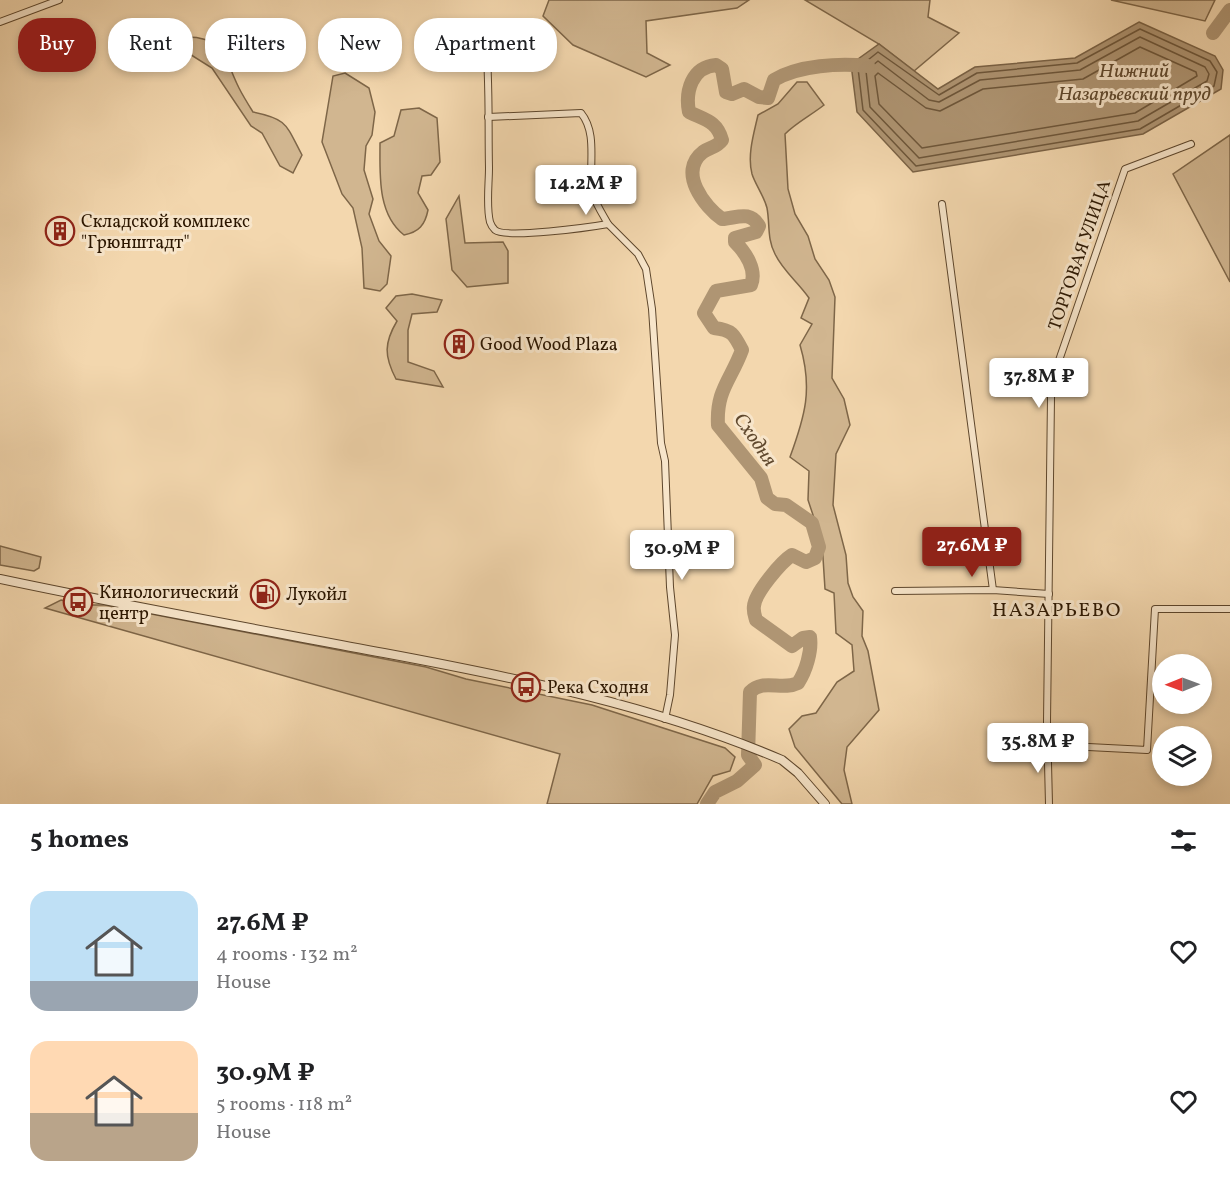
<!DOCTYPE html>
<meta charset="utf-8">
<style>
body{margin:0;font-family:Vollkorn,serif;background:#f6f6f6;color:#202124;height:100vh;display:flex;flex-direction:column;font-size:22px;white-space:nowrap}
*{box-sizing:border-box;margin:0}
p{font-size:20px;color:#757577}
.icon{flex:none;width:33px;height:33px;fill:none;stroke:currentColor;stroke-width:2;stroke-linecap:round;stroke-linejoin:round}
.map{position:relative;height:804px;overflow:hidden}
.details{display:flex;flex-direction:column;background:#fff;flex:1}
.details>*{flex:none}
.banner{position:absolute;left:18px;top:18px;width:600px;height:54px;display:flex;gap:12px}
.needle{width:39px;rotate:269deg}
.controls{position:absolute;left:1152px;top:654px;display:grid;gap:12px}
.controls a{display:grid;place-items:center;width:60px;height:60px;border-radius:50%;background:#fff;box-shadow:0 3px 9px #0003;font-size:30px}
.price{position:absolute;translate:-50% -51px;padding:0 14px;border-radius:6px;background:#fff;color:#222;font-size:20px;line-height:39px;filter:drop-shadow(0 2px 3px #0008)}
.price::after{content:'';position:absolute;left:50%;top:36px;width:18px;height:14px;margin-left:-9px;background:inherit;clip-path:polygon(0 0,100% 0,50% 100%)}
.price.active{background:#8f2418;color:#fff}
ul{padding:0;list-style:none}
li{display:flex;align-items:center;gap:18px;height:150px;padding:0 30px}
li span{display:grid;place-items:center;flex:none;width:168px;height:120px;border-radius:18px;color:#555}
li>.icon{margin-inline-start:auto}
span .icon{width:72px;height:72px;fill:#fffc;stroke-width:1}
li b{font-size:26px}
h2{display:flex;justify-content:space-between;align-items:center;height:72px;padding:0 30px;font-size:26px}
.pill{padding:0 21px;border-radius:24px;background:#fff;box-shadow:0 3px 9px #0003;font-size:21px;line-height:54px}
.pill.active{background:#8f2418;color:#fff}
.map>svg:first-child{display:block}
</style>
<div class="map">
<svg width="1230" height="804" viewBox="0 0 1230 804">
<rect width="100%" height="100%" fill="#f3d7ae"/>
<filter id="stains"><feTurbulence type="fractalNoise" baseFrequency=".00333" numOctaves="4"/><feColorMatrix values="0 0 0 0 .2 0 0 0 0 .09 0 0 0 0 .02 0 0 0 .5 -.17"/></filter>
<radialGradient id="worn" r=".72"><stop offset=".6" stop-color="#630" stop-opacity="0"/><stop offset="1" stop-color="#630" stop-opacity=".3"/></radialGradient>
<g fill="#d1b690" stroke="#7e6648" stroke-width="1.5">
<path d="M549,0H749L737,8L646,21L647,53L670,65L646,77L573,45L543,16Z"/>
<path d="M805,0H930L928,17L959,33L914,71L879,44Z"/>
<path d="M1111,0H1215L1205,21Z"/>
<path d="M187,37C226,37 225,61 239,88C243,96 248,104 253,112C288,119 286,125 302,155L293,173L280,166L262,133L251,126L212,68L188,53Z"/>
<path d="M345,73L369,88L375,112L372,135L366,146L364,170L373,199L369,214L379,241L391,256L387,284L380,291L364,288L362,248L353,208L342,194L322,142L333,76Z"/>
<path d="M797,82H807L824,105C810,116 797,122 785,134L788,189L795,214L808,236L815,259L829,280L835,297L832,378L844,399L850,425L836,454L833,505L846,555L848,583L853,597L863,611L862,636L868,651L879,710L847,747L844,770L852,804H842L795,747L789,729L802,716L816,713L837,682L854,671L852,645L836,633L834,593L825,589L822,542L808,500L809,471L790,457C805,416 813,389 800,345L812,324L801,318L809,298C798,282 783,271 775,254C767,239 770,224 767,208C764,196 755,184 752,174C747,155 754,133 758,115L778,104Z"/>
<path d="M419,108L437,118L440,162L431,175L422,176L418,193L428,210C425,225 419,232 404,235C377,214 380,174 380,143L394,136L401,110Z"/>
<path d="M1230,135V282L1173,174Z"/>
<path d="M459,196L465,243L503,242L508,251V283L467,287L452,270L446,219Z"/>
<path d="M412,294L442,300L437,312L412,314L408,330V362L434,371L443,387L396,379C384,356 384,343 397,321L386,308L396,296Z"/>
<path d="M0,546L41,557L39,568L34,571L0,565Z"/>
<path d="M61,600L82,605H105L426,667L466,679L592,705L725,748L735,757L730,771L713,776L697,804H547L560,754L45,608Z"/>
</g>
<path fill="#af9573" stroke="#7a6245" stroke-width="1.5" d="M1139,22L1215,56L1223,70L1221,89L1143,134L913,172L857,112L851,64L879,44L938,89L975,67L1075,58Z"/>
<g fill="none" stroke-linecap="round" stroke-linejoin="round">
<g stroke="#6d563a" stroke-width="1.5">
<path d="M1140,29L1210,61L1217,72L1214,86L1140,129L916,166L863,110L858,68L878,52L939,95L977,73L1077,63Z"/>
<path d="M1140,37L1205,67L1209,74L1207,81L1138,121L919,158L870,107L866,71L878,61L929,100L939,102L980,80L1080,70Z"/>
<path d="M1140,47L1196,72L1197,76L1135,113L922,148L879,104L875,76L878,73L926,108L940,111L983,89L1083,79Z"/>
</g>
<g stroke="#af9573" stroke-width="14">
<path d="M1213,33L1230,10"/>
<path d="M707,804L715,792L737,781L755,765L748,755L750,692C763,678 782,691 798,683C806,671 812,651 810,637L803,638L792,646L756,620C755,616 753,611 754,606C755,593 781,562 792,555L806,562L815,558L819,547L812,523L786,505L775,504L767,498L761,478L718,425C716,390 731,380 742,350C734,334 732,330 714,328L704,313L716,291L751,285C757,270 746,253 735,242V238L756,232L759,226C750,210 737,218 722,219C705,207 677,172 703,152C710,147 716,148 722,140C717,121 705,120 689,112C685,91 692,67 716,65L722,69L726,92L732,94L744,89L759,97L768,98L774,80C799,65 840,63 868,66"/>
</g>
<g stroke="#5d462c" stroke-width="8">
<g id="minor">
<path d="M0,22L59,0"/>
<path d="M485,31C490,76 488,122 489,168C489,184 486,206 490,222C491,225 493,228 495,230C506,239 591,227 608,224L638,254L646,269L652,309L661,443L665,461L670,587L675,635L670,695L665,719"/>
<path d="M488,117L581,113C599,135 587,169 593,195C596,204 603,215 608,224"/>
<path d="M942,204L993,590"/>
<path d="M895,591L993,590L1049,594"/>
<path d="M1049,745L1147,750L1155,609H1230"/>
<path d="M1049,804L1047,722L1051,397L1056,369L1125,169L1191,144"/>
</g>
</g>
<g stroke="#5d462c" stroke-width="10">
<path id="tertiary" d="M0,579C127,606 256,629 384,653C518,678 656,706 782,760L798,773L825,804"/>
</g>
<use href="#minor" stroke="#f7e5ca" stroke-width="6"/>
<use href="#tertiary" stroke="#f7e5ca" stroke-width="8"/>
</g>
<defs>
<g id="building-ring" transform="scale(1.5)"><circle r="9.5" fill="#f7e5ca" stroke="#8f2418" stroke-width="1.5"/><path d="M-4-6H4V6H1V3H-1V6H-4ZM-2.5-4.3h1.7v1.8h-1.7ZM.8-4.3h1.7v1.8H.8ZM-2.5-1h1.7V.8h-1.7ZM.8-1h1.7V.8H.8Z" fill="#8f2418"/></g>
<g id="fuel-ring" transform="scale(1.5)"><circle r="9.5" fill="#f7e5ca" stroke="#8f2418" stroke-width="1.5"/><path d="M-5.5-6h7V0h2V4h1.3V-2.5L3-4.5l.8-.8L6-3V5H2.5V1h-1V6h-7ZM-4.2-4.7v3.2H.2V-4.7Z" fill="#8f2418"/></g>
<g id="bus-ring" transform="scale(1.5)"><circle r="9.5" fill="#f7e5ca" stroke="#8f2418" stroke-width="1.5"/><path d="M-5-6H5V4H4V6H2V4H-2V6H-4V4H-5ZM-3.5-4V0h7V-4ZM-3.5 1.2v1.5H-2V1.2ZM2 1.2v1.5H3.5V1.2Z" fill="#8f2418"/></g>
</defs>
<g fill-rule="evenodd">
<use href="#building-ring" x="60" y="231"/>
<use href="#building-ring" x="459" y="344"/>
<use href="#fuel-ring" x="265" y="594"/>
<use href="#bus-ring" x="78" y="602"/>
<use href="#bus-ring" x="526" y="687"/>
</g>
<g text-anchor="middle" stroke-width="6" stroke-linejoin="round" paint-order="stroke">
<g font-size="18" fill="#2b1600" stroke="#f7e5ca" text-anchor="start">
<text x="81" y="227">Складской комплекс<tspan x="81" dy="21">"Грюнштадт"</tspan></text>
<text x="480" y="350">Good Wood Plaza</text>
<text x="99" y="598">Кинологический<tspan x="99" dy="21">центр</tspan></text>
<text x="286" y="600">Лукойл</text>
<text x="547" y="693">Река Сходня</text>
</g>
<g font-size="18" fill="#2b1600" stroke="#f7e5ca">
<text transform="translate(1079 255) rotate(-71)" y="6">ТОРГОВАЯ УЛИЦА</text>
</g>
<g font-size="20" font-style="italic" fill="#60492e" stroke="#f7e5ca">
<text x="1134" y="77">Нижний<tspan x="1134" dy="23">Назарьевский пруд</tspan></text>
<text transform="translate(756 439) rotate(55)" y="7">Сходня</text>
</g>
<g font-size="20" letter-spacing="1.5" fill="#2b1600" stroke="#f7e5ca">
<text x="1057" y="616">НАЗАРЬЕВО</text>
</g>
</g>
<rect width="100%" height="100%" filter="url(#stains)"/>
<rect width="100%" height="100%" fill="url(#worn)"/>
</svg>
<div class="controls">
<a><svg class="needle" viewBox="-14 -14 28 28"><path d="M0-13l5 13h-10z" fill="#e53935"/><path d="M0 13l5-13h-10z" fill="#757577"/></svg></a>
<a><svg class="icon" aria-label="layers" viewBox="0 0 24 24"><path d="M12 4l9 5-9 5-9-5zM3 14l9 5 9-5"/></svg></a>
</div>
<b class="price" style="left:586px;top:216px">14.2M ₽</b>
<b class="price" style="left:1039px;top:409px">37.8M ₽</b>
<b class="price active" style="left:972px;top:578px">27.6M ₽</b>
<b class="price" style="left:682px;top:581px">30.9M ₽</b>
<b class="price" style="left:1038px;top:774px">35.8M ₽</b>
<div class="banner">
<a class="pill active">Buy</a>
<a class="pill">Rent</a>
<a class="pill">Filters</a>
<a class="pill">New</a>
<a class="pill">Apartment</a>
</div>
</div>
<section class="details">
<h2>5 homes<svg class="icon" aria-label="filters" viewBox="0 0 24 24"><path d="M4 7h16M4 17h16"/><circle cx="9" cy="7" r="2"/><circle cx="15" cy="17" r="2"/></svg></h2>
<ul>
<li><span style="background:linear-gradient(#bfe0f5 75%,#9aa5b1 0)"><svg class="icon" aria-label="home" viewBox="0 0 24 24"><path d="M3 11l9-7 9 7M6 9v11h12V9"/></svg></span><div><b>27.6M ₽</b><p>4 rooms · 132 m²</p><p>House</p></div><svg class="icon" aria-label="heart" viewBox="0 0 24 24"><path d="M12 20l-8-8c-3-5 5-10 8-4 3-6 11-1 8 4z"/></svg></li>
<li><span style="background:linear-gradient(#ffd9b3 60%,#b9a48a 0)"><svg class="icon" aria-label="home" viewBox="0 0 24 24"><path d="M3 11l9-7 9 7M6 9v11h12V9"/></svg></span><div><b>30.9M ₽</b><p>5 rooms · 118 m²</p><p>House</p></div><svg class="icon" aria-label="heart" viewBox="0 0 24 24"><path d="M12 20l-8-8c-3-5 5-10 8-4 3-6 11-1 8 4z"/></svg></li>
</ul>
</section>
